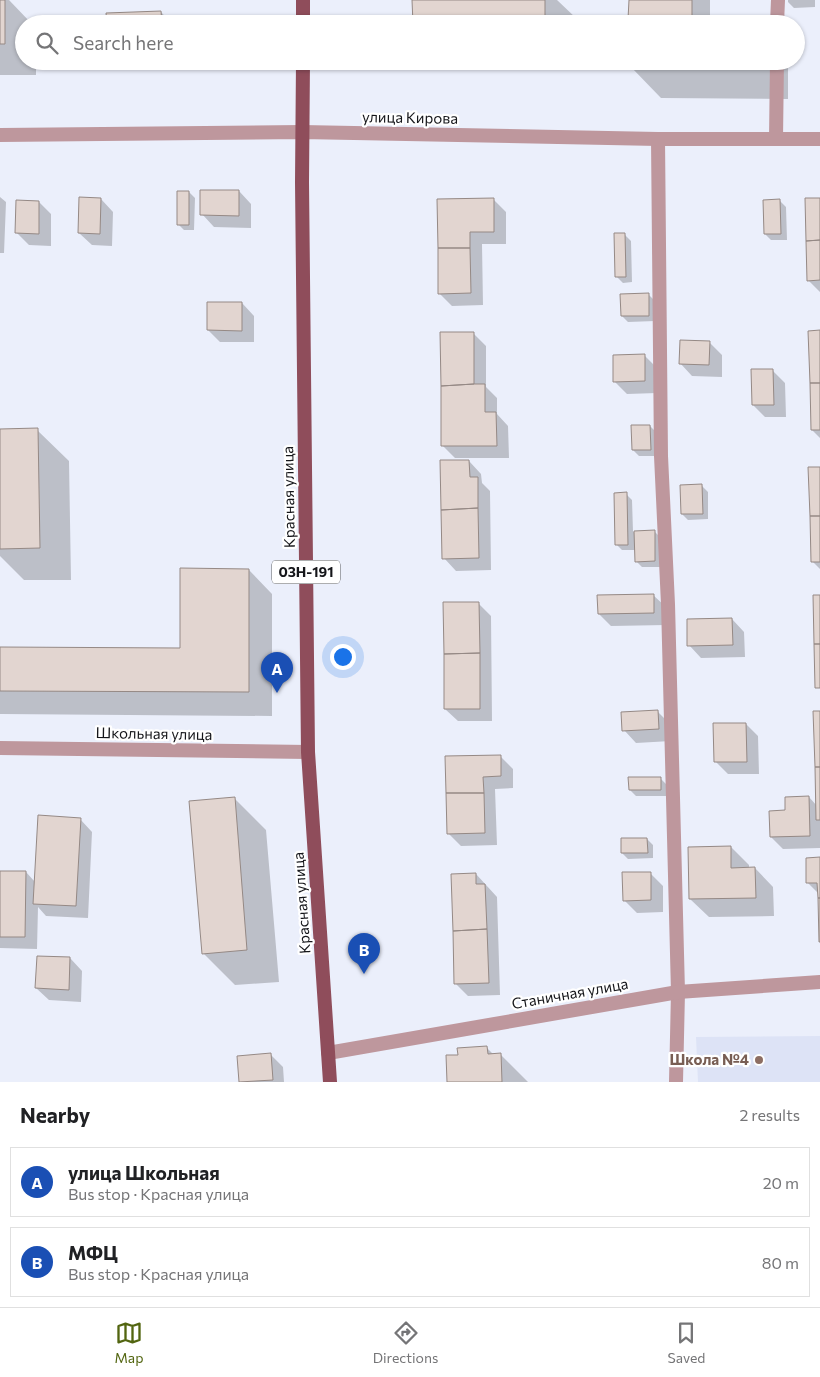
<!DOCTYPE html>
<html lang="en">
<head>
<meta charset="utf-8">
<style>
	:root { --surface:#fff; --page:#f2f2f2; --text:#202124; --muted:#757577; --line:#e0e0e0; --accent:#526510 }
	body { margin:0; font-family:Commissioner,sans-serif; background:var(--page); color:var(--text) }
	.you { position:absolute; left:342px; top:656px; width:18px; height:18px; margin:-12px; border:4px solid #fff; border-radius:50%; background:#1a73e8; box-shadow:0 0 0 8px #1a73e833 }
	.badge { display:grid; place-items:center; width:32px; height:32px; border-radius:50%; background:var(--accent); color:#fff; font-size:16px; font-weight:700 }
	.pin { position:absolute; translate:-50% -41px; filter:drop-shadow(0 1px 2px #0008) }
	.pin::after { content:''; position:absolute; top:26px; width:18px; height:15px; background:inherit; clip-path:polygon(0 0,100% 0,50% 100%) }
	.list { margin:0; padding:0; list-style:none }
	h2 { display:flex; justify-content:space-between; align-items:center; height:65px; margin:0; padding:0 20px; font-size:21px }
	h2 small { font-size:16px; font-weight:400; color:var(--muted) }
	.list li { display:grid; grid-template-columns:32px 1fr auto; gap:15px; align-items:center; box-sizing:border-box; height:70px; margin:0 10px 10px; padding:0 10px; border:1px solid var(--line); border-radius:0px }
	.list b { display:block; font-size:19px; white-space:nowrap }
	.list p { margin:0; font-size:16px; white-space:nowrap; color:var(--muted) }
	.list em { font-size:16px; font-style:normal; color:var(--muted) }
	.icon { flex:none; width:28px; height:28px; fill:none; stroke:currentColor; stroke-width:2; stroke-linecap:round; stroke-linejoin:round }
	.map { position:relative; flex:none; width:820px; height:1082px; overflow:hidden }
	.search { position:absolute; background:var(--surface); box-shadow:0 1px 4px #0004; left:15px; right:15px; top:15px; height:55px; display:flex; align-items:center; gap:12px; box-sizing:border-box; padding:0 18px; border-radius:28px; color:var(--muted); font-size:19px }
	.sheet { height:225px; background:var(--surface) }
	nav { display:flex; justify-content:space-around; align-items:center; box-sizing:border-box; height:70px; border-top:1px solid var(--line); background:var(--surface); font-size:14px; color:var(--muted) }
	nav a { display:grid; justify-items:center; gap:2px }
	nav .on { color:var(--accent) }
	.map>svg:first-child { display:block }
</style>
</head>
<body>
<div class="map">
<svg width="820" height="1082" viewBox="0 0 820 1082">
	<rect width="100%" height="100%" fill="#ebeffb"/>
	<path fill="#dde3f6" d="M 820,1036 L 820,1082 L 698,1082 L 696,1037 Z"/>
	<path fill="#0003" d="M 0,0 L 9,0 L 32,24 L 24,24 L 24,61 L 36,61 L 36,75 L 0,75 Z
		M 414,0 L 557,0 L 576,18 L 576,24 L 414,24 Z
		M 630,0 L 777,0 L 710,0 L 710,21 L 756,22 L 759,24 L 630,24 Z
		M 788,0 L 815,0 L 815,7 L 794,8 L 788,2 Z
		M 161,12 L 172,24 L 108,24 Z
		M 118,61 L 175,61 L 175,63 L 122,65 Z
		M 440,61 L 577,61 L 577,65 L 446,68 Z
		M 630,61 L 788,61 L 788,99 L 661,98 L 630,66 Z
		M 239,191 L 251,204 L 251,228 L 214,227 L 202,214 Z
		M 189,192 L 195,198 L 194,230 L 184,230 L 178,224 Z
		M 0,197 L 6,202 L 4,253 L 0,253 Z
		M 101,199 L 113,212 L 112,246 L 92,245 L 79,233 Z
		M 820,199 L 820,292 L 808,280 Z
		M 438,200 L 494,200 L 506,212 L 506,244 L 482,244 L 483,305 L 452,306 L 439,293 Z
		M 780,201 L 786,207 L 787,240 L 771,240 L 765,234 Z
		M 39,202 L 51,214 L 51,246 L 29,245 L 16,232 Z
		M 625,235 L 631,241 L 632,282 L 623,283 L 617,277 Z
		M 648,294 L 654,300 L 655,321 L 628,322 L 622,316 Z
		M 242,303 L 254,316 L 254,342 L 220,342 L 208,330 Z
		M 820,332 L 820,438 L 812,430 Z
		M 473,333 L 486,346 L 486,387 L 497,398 L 497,414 L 508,426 L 509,458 L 455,458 L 442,445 Z
		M 710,343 L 722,355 L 722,377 L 692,376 L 680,363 Z
		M 644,355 L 657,368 L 657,393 L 627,394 L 614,381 Z
		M 772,370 L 785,383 L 786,417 L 765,417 L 753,405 Z
		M 650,426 L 656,432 L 656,456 L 639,456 L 633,450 Z
		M 0,430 L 37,430 L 69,461 L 71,580 L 24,580 L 0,556 Z
		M 469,461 L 481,474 L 482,483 L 490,491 L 491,570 L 456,571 L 444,558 Z
		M 820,468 L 820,569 L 812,561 Z
		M 702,486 L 708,492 L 708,519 L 688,520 L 682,514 Z
		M 626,494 L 632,500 L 633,532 L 654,531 L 660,537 L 661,567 L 642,567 L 636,561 L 636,550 L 622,550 L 616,544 Z
		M 249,570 L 272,594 L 272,716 L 0,714 L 0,649 L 181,649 Z
		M 653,595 L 666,607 L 666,625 L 611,626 L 599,614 Z
		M 479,604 L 491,616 L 492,721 L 458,721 L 445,709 Z
		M 732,619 L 744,632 L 745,657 L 701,658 L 689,645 Z
		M 658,712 L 670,724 L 671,741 L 636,743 L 624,730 Z
		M 820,712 L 820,848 L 783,849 L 771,837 L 787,812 L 809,797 L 817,806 Z
		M 746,724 L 758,736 L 759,774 L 728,774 L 716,762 Z
		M 500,756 L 513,769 L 513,788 L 495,789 L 497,845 L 461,846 L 448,833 L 447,758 Z
		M 660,778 L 666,784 L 666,796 L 636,796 L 630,790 Z
		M 234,798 L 266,830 L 279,982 L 235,985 L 203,953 Z
		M 80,819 L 92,832 L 88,918 L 46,916 L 38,907 L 37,949 L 0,948 L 0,872 L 26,872 L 35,882 Z
		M 647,839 L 653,845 L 653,858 L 628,859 L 622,853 Z
		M 731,847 L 749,865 L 749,868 L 755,868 L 773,887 L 774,916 L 709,917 L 690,899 Z
		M 820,858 L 820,941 L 819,894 L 808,883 Z
		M 650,873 L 663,886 L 663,912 L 637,913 L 624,900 Z
		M 476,874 L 497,897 L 500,995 L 468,996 L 455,983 Z
		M 70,958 L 82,971 L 81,1002 L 49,1000 L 36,988 Z
		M 487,1048 L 494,1055 L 500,1054 L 528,1082 L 449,1082 L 459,1056 Z
		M 270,1054 L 283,1067 L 284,1082 L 241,1082 L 238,1057 Z"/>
	<path fill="#e2d5d0" stroke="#958985" d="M 0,0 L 5,0 L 5,44 L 0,44 Z
		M 412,0 L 545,0 L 545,24 L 413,24 Z
		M 629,0 L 692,0 L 692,20 L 628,19 Z
		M 161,11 L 162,24 L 107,24 L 106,13 Z
		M 628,19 L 757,20 L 757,24 L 628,24 Z
		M 628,61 L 757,61 L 757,67 L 628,66 Z
		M 200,190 L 239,190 L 239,216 L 200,215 Z
		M 177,191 L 189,191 L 189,225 L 177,225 Z
		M 79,197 L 101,198 L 100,234 L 78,233 Z
		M 494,198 L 494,232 L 470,232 L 470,248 L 438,248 L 437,199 Z
		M 805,198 L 820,198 L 820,240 L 806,241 Z
		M 780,199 L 781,234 L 764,234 L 763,200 Z
		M 16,200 L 39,201 L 39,234 L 15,233 Z
		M 614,233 L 625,233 L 626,277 L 615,277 Z
		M 820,240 L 820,280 L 807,281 L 806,241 Z
		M 438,248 L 470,248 L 471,293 L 438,294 Z
		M 649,293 L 649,316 L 621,316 L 620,294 Z
		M 207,302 L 242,302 L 242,331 L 207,330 Z
		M 820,330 L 820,383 L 810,383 L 808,331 Z
		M 440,332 L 474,332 L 474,384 L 441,386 Z
		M 680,340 L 710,341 L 709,365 L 679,364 Z
		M 645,354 L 645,381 L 613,382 L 613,355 Z
		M 751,369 L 773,369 L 774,405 L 752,405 Z
		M 810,383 L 820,383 L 820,430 L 811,430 Z
		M 474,384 L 485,384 L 485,412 L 496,412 L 497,446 L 441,446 L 441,386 Z
		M 631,425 L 650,425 L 651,450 L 632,450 Z
		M 38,428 L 40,548 L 0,549 L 0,429 Z
		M 440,460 L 469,460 L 470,477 L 478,477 L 478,508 L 441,510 Z
		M 808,467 L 820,467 L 820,516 L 810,516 Z
		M 702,484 L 703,514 L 681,514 L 680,485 Z
		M 627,492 L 628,545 L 615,545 L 614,493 Z
		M 478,508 L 479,558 L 442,559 L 441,510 Z
		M 810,516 L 820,516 L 820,562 L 811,562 Z
		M 655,530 L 655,561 L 635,562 L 634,531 Z
		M 180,568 L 249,569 L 249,692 L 0,691 L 0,647 L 180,648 Z
		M 654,594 L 654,613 L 598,614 L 597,595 Z
		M 813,595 L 820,595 L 820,644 L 814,644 Z
		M 443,602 L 479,602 L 480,653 L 444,654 Z
		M 732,618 L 733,645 L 687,646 L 687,619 Z
		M 814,644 L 820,644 L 820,688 L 815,688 Z
		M 480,653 L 480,709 L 444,709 L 444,654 Z
		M 658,710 L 659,729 L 622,731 L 621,712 Z
		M 813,711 L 820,711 L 820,767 L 815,767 Z
		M 713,723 L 746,723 L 747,762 L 714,762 Z
		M 501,755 L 501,776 L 483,777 L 484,793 L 446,793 L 445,756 Z
		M 815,767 L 820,767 L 820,820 L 816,820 Z
		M 628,777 L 661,777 L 661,790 L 629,790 Z
		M 446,793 L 484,793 L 485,833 L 447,834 Z
		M 809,796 L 810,836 L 770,837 L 769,811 L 785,810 L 785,797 Z
		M 235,797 L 247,950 L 202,954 L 189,801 Z
		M 38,815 L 81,818 L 76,906 L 33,904 Z
		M 621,838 L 647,838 L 648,853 L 621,853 Z
		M 731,846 L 731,868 L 755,867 L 756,898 L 689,899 L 688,847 Z
		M 820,857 L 820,898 L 818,898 L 817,883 L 806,883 L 806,858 Z
		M 0,871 L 26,871 L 25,937 L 0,937 Z
		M 622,872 L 651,872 L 651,900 L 623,901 Z
		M 476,873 L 476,884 L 485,884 L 487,929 L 453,931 L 451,874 Z
		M 818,898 L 820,898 L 820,942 L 819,942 Z
		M 487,929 L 489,983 L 454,984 L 453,931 Z
		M 37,956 L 70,957 L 69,990 L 35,988 Z
		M 487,1046 L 488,1054 L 501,1053 L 502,1082 L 447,1082 L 446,1055 L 458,1055 L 457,1048 Z
		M 271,1053 L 273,1080 L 239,1082 L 237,1056 Z"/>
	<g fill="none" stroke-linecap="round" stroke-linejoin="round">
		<path stroke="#be979d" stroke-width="14" d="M 777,24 L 778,0
			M 658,139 L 661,456 L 668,604 L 678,992 L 676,1082
			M 776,139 L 777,61"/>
		<path stroke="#be979d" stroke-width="14" d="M 0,135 L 302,132 L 658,139 L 820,139
			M 0,748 L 308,752
			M 328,1053 L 678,992 L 820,982"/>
		<path stroke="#8f4d5b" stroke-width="14" d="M 303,24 L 303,0
			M 303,61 L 302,182 L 308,752 L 330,1082"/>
	</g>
	<circle fill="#8d6e63" stroke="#fff" stroke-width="2" cx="759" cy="1060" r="5"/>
	<g text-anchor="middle" stroke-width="4.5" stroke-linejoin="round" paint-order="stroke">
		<rect fill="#fff" stroke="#5b5c5f" stroke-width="1" x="272" y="560.5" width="68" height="23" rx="4"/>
		<g font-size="14" font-weight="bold" fill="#15161a">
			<text x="306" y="577">03Н-191</text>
		</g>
		<g font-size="15" fill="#15161a" stroke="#fff">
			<text transform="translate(410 118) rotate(1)" y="5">улица Кирова</text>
			<text transform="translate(289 497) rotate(-91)" y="5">Красная улица</text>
			<text transform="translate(154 734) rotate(1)" y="5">Школьная улица</text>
			<text transform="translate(302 903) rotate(-94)" y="5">Красная улица</text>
			<text transform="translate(570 994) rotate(-10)" y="5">Станичная улица</text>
		</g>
		<g font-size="15" font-weight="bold" fill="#785e54" stroke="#fff" text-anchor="end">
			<text x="749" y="1065">Школа №4</text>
		</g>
	</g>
</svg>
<div class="you"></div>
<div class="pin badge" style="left:277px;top:693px;background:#1a4fb4">A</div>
<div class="pin badge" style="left:364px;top:974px;background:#1a4fb4">B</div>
<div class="search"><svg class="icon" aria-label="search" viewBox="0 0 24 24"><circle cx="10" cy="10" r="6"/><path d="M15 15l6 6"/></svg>Search here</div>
</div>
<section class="sheet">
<h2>Nearby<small>2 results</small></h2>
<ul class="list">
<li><span class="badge" style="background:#1a4fb4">A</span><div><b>улица Школьная</b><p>Bus stop · Красная улица</p></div><em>20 m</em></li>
<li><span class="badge" style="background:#1a4fb4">B</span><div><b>МФЦ</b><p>Bus stop · Красная улица</p></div><em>80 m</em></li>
</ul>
</section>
<nav>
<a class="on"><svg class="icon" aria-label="map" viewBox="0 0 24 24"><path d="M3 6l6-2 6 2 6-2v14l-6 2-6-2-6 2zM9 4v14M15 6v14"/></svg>Map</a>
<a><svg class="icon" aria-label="directions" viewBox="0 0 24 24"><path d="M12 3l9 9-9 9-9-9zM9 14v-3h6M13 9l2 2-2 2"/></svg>Directions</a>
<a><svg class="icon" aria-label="saved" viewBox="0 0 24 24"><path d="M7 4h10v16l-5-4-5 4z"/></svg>Saved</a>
</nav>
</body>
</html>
